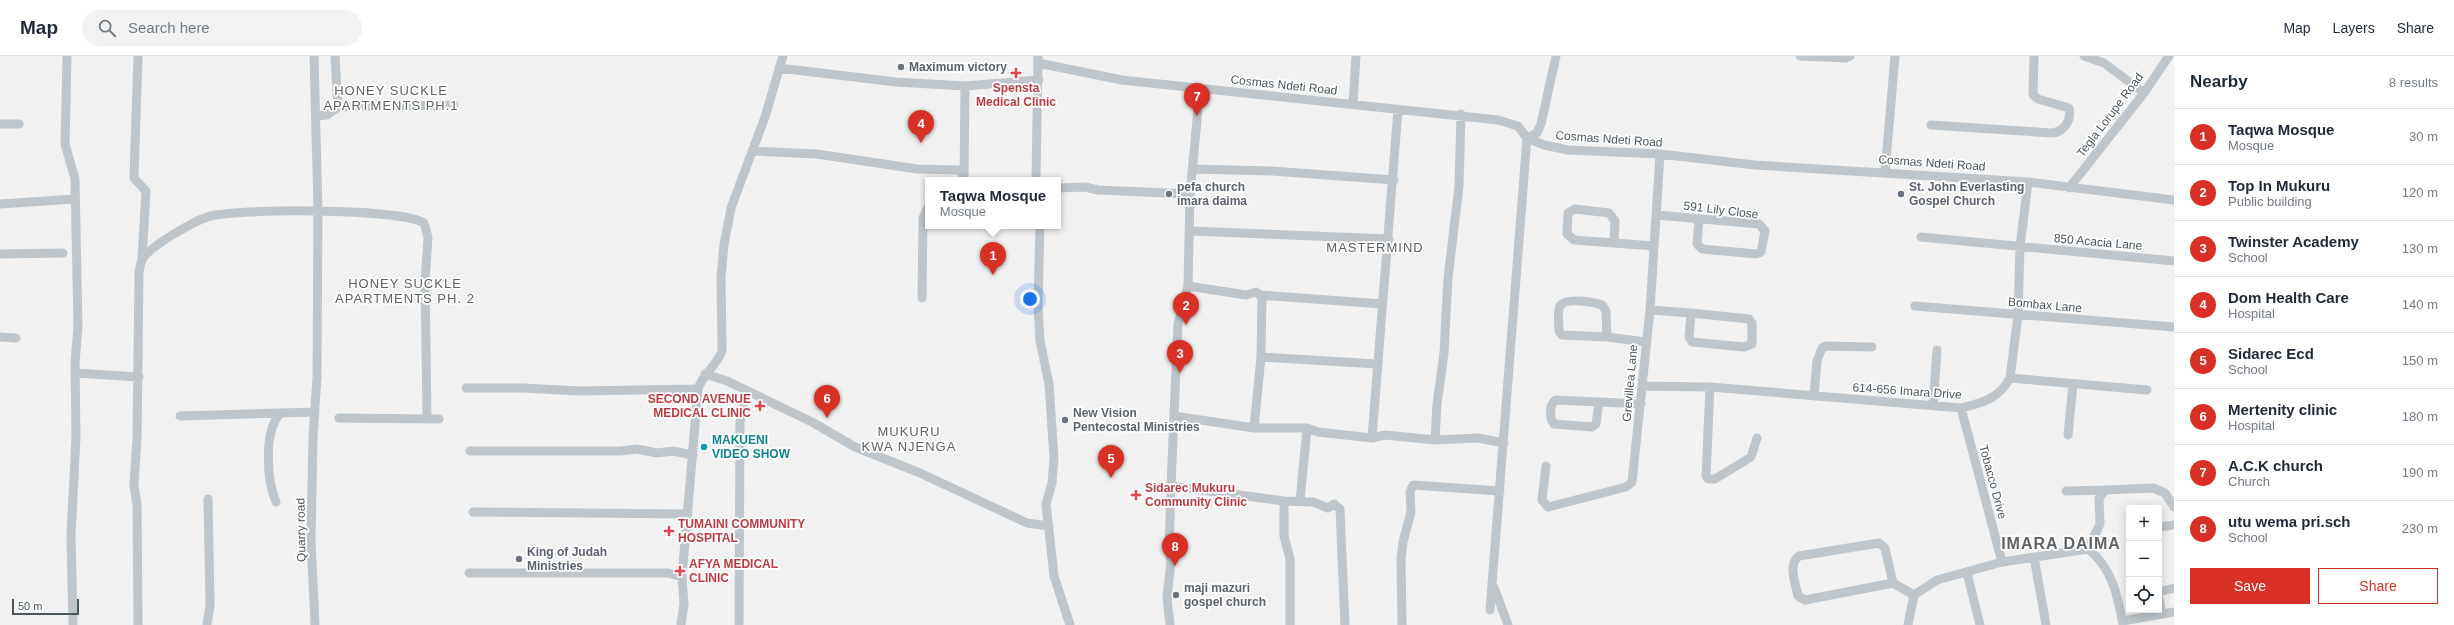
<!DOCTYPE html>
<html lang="en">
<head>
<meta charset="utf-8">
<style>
	:root { --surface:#fff; --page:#f2f2f3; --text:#1f2937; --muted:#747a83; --line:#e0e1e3; --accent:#d93025 }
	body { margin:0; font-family:Helvetica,sans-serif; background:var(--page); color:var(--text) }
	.controls { position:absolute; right:12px; bottom:12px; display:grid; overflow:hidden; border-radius:0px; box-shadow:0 2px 10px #0003 }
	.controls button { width:36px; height:36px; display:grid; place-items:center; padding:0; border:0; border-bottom:1px solid var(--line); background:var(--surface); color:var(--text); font:20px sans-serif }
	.scale { position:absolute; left:12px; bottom:10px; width:67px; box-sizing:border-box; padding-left:4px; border:2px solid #4a565c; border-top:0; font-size:11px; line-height:14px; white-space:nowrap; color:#4a565c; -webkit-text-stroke:3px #fff; paint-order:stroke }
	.you { position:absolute; left:1030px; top:243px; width:14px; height:14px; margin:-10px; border:3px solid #fff; border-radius:50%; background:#1a73e8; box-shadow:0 0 0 6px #1a73e833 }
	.badge { display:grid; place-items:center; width:26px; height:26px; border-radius:50%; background:var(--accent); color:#fff; font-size:13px; font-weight:700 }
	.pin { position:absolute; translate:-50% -33px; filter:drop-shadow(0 1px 2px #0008) }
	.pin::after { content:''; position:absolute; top:21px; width:14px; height:12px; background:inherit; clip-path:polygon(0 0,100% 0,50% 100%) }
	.popup { position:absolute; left:925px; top:121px; width:136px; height:52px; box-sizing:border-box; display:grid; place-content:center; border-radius:0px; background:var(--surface); filter:drop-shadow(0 1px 3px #0005); font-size:13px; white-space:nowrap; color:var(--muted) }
	.popup b { font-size:15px; color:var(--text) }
	.popup::after { content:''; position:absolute; left:50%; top:100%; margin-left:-8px; border:8px solid transparent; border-top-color:var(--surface) }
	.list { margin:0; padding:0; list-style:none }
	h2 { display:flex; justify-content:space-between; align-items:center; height:52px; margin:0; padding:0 16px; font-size:17px }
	h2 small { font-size:13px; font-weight:400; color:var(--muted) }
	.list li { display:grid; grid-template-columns:26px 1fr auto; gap:12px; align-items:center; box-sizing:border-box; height:56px; padding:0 16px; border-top:1px solid var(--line) }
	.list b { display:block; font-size:15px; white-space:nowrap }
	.list p { margin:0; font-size:13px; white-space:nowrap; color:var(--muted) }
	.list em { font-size:13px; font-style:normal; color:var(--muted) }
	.actions { display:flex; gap:8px; padding:12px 16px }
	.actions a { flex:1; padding:9px 0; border:1px solid var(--accent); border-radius:0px; text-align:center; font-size:14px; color:var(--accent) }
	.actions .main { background:var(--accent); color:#fff }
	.icon { flex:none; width:22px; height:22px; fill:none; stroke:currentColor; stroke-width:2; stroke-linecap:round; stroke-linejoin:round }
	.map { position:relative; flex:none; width:2174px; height:569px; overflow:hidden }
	header { display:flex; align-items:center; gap:24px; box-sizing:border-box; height:56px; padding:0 20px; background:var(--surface); border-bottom:1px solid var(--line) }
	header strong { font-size:19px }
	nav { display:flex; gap:22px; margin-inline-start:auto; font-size:14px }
	.search { width:280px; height:36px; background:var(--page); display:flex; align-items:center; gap:10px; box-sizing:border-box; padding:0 14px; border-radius:22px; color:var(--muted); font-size:15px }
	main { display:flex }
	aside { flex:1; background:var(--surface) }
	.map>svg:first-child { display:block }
</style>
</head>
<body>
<header>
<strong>Map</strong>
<div class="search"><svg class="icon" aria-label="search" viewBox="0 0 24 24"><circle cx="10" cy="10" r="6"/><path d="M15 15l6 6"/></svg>Search here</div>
<nav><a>Map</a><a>Layers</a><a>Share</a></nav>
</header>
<main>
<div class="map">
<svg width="2174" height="569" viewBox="0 0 2174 569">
	<rect width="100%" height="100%" fill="#f2f1f1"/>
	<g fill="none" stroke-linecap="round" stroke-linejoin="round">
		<path stroke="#bec6cb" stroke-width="9" d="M 67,0 L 65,88 L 75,123 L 78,271 L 75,306 L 76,381 L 71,479 L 73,569
			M 138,0 L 134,122 L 146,135 L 142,203
			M 314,0 L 318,154 L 317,321 L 313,380 L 311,484 L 315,569
			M 335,0 L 338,51
			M 1800,0 L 1846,2 L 1850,0
			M 2084,0 L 2104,7 L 2144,37
			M 1038,7 L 1122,24 L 1498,64 L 1518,70 L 1527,82 L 1544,89 L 1568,94 L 1660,98 L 1755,109 L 2028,126 L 2174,144
			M 779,12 L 896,26 L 965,30 L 1039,24
			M 1200,32 L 1190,138 L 1188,230 L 1178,268 L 1174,360 L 1254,372 L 1307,372 L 1318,376 L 1372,382 L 1385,379 L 1435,384 L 1478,382 L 1504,387
			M 1353,48 L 1356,0
			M 317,60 L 327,59 L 338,51 L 454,49
			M 0,68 L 19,68
			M 1931,69 L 2052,77 C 2064,76 2072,64 2069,52 L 2038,43 L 2033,39 L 2034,0
			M 753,95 L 817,98 L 917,113 L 958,114 L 962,117 L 964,124
			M 1193,113 L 1272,115 L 1394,124
			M 1885,116 L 1895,0
			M 964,122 L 965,30
			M 1036,124 L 1038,0
			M 1058,132 L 1085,131 L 1098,134 L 1190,138
			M 2069,132 L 2144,37 L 2169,0
			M 0,148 L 74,143
			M 1657,159 L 1759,168 L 1765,175 L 1761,196 L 1756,198 L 1702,193 L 1697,188 L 1699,163
			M 1040,170 L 1038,250 L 1040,285 L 1049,328 L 1054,402 L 1052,427 L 1046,448 L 1054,520 L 1070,569
			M 1191,175 L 1389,183
			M 1921,181 L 2174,205
			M 1614,187 L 1615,165 L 1609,157 L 1575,153 L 1568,157 L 1567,178 L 1574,184 L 1654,190
			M 0,198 L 63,197
			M 1188,230 L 1246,239 L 1256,236 L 1262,241 L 1261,301 L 1377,308
			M 1260,239 L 1382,248
			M 922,242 L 923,162 L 928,151
			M 1915,250 L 2174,271
			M 1650,254 L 1691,257
			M 1691,257 L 1749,263 L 1752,267 L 1752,288 L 1744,291 L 1692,286 L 1689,281 Z
			M 0,281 L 16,282
			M 1607,281 L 1606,255 L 1602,249 C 1593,246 1566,241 1560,250 C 1557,256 1559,268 1559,275 L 1562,279 L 1607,281 L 1646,286
			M 75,317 L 139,321
			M 705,318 L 727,325 L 812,366 L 855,391 L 920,417 L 1027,467 L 1049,470
			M 2010,322 L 2147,334
			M 1642,330 L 1710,331 L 1961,352 C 1981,347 1999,343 2010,322 L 2018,259 L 2020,191 L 2028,126
			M 1710,331 L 1706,420 L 1708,423 L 1715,423 L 1751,401 L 1757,382
			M 466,332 L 523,332 L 579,335 L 698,333
			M 1814,340 L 1817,305 L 1822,292 L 1826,290 L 1872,291
			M 1556,344 L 1599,346 L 1596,368 L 1592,371 L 1554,368 C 1549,362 1549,348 1556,344 Z
			M 1599,346 L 1641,348
			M 1933,350 L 1937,294
			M 1961,352 L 2002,506
			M 180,360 L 315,356
			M 1174,360 L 1171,430 L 1284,445 L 1313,446 L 1328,452 L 1334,448 L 1340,453 L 1345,569
			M 339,362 L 439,363
			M 1254,372 L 1261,301
			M 2068,379 L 2073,328
			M 1372,382 L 1398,53
			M 1435,384 L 1437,348 L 1444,297 L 1448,222 L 1459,130 L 1461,58
			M 470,395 L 620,395 L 637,393 L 657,397 L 673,395 L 693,399
			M 1546,410 L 1542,444 L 1548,451 L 1626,431 L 1632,426 L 1650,254 L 1660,98
			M 2066,435 L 2105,434
			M 1284,445 L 1284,480 L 1290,503 L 1290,569
			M 1300,445 L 1307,372
			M 276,446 C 267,425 263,374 281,357
			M 473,456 L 688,458
			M 2159,471 L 2174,469
			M 2088,493 L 2100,468 L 2099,442 L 2105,434 L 2153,432 L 2165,437 L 2174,451
			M 2088,493 C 2112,511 2118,541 2123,569
			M 2034,501 L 2046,569
			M 469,517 L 668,517 L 682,521
			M 1967,517 L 1980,569
			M 1893,527 L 1885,492 L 1879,487 L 1799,500 C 1787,509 1796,528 1798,540 L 1805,544 L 1893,527 L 1914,539
			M 1494,531 L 1508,569
			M 2159,536 L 2174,532
			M 2159,542 L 2162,558
			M 1490,554 L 1527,82 L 1537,77 L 1541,68 L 1556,0
			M 2123,565 L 2174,556
			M 138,569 L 137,449 L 134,429 L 137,382 L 139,216 C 140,212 140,208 142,204 C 148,191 193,166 207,161 C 236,152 400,152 424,167 L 428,181 L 425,226 L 427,363
			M 207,569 L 210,549 L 208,443
			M 681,569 L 684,548 L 682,521 L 698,333 C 703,317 716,311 722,295 L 721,221 L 724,189 L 731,152 L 765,61 L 783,0
			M 739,569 L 740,366 L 746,335
			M 1170,569 L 1167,541 L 1171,505 L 1169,493 L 1171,430
			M 1402,569 L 1401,503 L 1403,486 L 1411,456 L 1410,436 L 1413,429 L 1500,435
			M 1908,569 L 1914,539 L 1937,524 L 2002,506 L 2088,493"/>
	</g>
	<g fill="#6b7280" stroke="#fff" stroke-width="1.5">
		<circle cx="901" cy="11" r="4"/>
		<circle cx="1169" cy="138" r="4"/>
		<circle cx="1901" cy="138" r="4"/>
		<circle cx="1065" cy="364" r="4"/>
		<circle cx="519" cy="503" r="4"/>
		<circle cx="1176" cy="539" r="4"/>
	</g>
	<g fill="#e0444e" stroke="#fff" stroke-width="1.5">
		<path d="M1014 11h4v4h4v4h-4v4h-4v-4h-4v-4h4z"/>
		<path d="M758 344h4v4h4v4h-4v4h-4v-4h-4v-4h4z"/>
		<path d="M1134 433h4v4h4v4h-4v4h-4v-4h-4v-4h4z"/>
		<path d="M667 469h4v4h4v4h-4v4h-4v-4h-4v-4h4z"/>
		<path d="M678 509h4v4h4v4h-4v4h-4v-4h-4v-4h4z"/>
	</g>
	<circle fill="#0f9aa8" stroke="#fff" stroke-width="1.5" cx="704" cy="391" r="4"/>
	<g text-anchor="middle" stroke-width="3.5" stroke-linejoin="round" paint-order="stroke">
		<g font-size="12" font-weight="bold" fill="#5b616d" stroke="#fff" text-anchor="start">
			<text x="909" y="15">Maximum victory</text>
			<text x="1177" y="135">pefa church<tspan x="1177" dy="14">imara daima</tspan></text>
			<text x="1909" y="135">St. John Everlasting<tspan x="1909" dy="14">Gospel Church</tspan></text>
			<text x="1073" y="361">New Vision<tspan x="1073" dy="14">Pentecostal Ministries</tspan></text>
			<text x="527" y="500">King of Judah<tspan x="527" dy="14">Ministries</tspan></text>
			<text x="1184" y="536">maji mazuri<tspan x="1184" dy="14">gospel church</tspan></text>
		</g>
		<g font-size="12" fill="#4a565c" stroke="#fff">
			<text transform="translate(1284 29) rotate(6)" y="4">Cosmas Ndeti Road</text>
			<text transform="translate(2110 59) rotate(-53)" y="4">Tegla Lorupe Road</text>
			<text transform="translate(1609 83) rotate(4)" y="4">Cosmas Ndeti Road</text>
			<text transform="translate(1932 107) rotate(4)" y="4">Cosmas Ndeti Road</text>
			<text transform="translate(1721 154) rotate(7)" y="4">591 Lily Close</text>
			<text transform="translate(2098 186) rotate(5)" y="4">850 Acacia Lane</text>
			<text transform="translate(2045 249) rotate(5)" y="4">Bombax Lane</text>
			<text transform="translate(1630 327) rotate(-85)" y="4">Grevillea Lane</text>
			<text transform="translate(1907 335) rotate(4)" y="4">614-656 Imara Drive</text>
			<text transform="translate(1993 426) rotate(75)" y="4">Tobacco Drive</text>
			<text transform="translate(301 474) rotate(-91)" y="4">Quarry road</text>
		</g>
		<g font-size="12" font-weight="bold" fill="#be3a42" stroke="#fff" text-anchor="start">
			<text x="1016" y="36" text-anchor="middle">Spensta<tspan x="1016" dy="14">Medical Clinic</tspan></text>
			<text x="751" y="347" text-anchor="end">SECOND AVENUE<tspan x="751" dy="14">MEDICAL CLINIC</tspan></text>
			<text x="1145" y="436">Sidarec Mukuru<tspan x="1145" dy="14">Community Clinic</tspan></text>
			<text x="678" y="472">TUMAINI COMMUNITY<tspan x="678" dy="14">HOSPITAL</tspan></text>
			<text x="689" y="512">AFYA MEDICAL<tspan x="689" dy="14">CLINIC</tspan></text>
		</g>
		<g font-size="12" font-weight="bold" fill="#0d838f" stroke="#fff" text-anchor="start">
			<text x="712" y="388">MAKUENI<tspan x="712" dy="14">VIDEO SHOW</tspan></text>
		</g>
		<g font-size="13" letter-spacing="1" fill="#5e6264" stroke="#fff">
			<text x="391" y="39">HONEY SUCKLE<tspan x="391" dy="15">APARTMENTS PH.1</tspan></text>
			<text x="1375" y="196">MASTERMIND</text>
			<text x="405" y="232">HONEY SUCKLE<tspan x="405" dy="15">APARTMENTS PH. 2</tspan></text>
			<text x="909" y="380">MUKURU<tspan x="909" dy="15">KWA NJENGA</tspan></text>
		</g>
		<g font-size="16" font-weight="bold" letter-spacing="1" fill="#5e6264" stroke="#fff">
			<text x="2061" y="493">IMARA DAIMA</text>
		</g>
	</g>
</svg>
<div class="controls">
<button>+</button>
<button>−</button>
<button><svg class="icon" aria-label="locate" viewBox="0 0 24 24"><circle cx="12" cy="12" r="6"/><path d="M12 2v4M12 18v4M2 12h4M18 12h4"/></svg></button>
</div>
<div class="scale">50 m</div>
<div class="you"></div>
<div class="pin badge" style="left:993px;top:219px">1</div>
<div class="popup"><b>Taqwa Mosque</b>Mosque</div>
<div class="pin badge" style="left:1186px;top:269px">2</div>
<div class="pin badge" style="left:1180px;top:317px">3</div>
<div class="pin badge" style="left:921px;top:87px">4</div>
<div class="pin badge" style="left:1111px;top:422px">5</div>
<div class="pin badge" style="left:827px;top:362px">6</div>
<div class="pin badge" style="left:1197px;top:60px">7</div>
<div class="pin badge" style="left:1175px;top:510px">8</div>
</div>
<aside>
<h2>Nearby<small>8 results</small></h2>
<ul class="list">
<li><span class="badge">1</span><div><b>Taqwa Mosque</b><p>Mosque</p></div><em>30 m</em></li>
<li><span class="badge">2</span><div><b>Top In Mukuru</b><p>Public building</p></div><em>120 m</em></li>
<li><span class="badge">3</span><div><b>Twinster Academy</b><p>School</p></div><em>130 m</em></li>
<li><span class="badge">4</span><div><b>Dom Health Care</b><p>Hospital</p></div><em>140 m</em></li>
<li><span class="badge">5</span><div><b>Sidarec Ecd</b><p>School</p></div><em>150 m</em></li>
<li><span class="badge">6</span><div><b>Mertenity clinic</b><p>Hospital</p></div><em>180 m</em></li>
<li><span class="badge">7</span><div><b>A.C.K church</b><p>Church</p></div><em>190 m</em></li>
<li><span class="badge">8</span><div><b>utu wema pri.sch</b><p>School</p></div><em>230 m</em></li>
</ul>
<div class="actions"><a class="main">Save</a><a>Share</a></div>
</aside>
</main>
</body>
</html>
